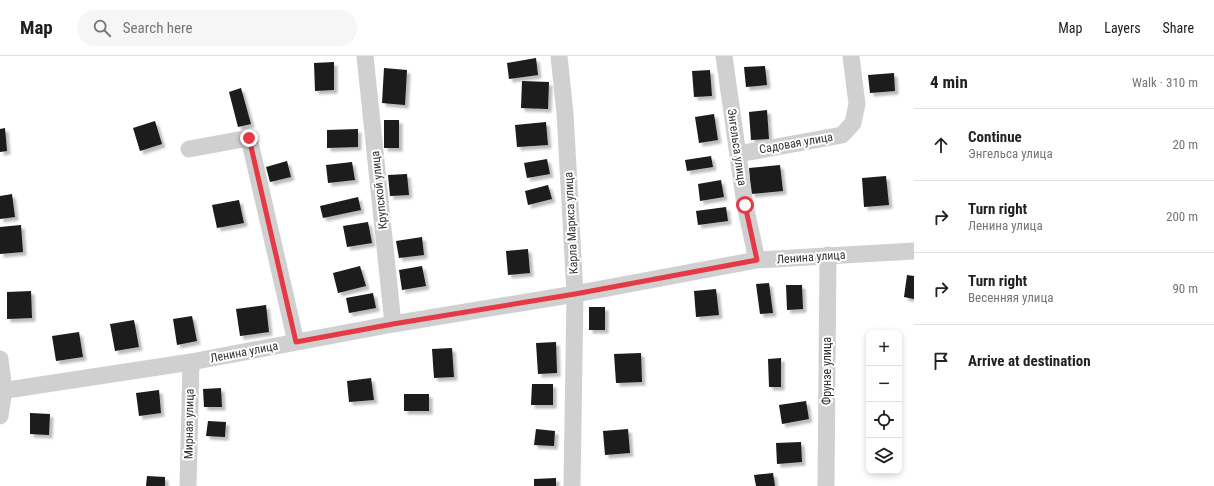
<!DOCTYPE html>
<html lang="en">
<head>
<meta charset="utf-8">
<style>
	:root { --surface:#fff; --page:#f6f6f6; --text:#202124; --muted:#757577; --line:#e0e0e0 }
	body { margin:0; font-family:"Roboto Condensed",sans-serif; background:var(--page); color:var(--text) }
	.controls { position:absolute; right:12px; bottom:12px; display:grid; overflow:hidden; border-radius:8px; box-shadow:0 2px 6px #0003 }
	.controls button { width:36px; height:36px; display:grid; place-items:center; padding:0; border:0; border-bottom:1px solid var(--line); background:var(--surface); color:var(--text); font:20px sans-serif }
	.stop { position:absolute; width:12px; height:12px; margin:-9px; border:3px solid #e63946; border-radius:50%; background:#fff }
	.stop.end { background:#e63946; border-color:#fff; box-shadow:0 1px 4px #0008 }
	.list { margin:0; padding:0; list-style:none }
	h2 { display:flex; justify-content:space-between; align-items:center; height:52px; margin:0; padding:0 16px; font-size:17px }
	h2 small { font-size:13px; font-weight:400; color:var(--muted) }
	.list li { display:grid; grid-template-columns:26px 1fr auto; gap:12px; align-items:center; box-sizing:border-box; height:72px; padding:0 16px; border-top:1px solid var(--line) }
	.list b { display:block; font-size:15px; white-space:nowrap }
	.list p { margin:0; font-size:13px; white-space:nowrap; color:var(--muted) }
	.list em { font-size:13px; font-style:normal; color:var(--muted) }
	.icon { flex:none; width:22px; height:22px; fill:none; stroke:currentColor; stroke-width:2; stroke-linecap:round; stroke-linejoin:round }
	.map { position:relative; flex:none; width:914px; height:430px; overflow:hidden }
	header { display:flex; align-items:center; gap:24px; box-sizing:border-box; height:56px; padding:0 20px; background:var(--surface); border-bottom:1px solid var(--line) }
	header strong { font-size:19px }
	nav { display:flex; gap:22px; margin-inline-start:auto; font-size:14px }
	.search { width:280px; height:36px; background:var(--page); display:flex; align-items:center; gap:10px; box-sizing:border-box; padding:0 14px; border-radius:22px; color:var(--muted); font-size:15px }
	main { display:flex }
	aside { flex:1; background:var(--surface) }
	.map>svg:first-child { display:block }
</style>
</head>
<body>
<header>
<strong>Map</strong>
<div class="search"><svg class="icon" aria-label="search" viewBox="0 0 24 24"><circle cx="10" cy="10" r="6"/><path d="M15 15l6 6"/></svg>Search here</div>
<nav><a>Map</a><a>Layers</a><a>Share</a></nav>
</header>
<main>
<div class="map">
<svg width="914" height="430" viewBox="0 0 914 430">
	<defs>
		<filter id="shadow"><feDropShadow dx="3.5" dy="3.5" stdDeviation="1" flood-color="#0004"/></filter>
	</defs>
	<rect width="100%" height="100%" fill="#fff"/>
	<path fill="#1a1a1a" filter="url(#shadow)" d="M 536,2 L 538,19 L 509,23 L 507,7 Z
		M 334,6 L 334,34 L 315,35 L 314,7 Z
		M 765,10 L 767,29 L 746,31 L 744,11 Z
		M 384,12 L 407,14 L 405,49 L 382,47 Z
		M 710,14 L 712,40 L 694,41 L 692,15 Z
		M 894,17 L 895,35 L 870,37 L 868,19 Z
		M 522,25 L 549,26 L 548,53 L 521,52 Z
		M 241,32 L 251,68 L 238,71 L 229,36 Z
		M 767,54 L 769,83 L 751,84 L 749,56 Z
		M 714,58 L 718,84 L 699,87 L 695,61 Z
		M 384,64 L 399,64 L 399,92 L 384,92 Z
		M 155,65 L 162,88 L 140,95 L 133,72 Z
		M 546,66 L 548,89 L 517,91 L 515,69 Z
		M 5,72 L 7,95 L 0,96 L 0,73 Z
		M 358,73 L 358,91 L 327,92 L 327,74 Z
		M 711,100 L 713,111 L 687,115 L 685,104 Z
		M 547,103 L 550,118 L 527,122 L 524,107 Z
		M 287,105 L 291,121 L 270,126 L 266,111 Z
		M 352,106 L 355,124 L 328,127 L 326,109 Z
		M 780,109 L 783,135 L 751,138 L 749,112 Z
		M 407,118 L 409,139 L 390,140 L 388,119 Z
		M 886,120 L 889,149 L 864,151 L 862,122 Z
		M 721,124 L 724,141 L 700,145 L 698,128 Z
		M 548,129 L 552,143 L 528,149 L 525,135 Z
		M 12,138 L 15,161 L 0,163 L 0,140 Z
		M 358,141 L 361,154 L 323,162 L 320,150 Z
		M 239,144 L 244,167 L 217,172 L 212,149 Z
		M 726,151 L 728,165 L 698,169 L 696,155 Z
		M 368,166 L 372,187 L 347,191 L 343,170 Z
		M 21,169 L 23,196 L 0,198 L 0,171 Z
		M 422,181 L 424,199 L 399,202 L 396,185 Z
		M 528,193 L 530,217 L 508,219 L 506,195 Z
		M 360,210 L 366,230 L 338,237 L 333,217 Z
		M 422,210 L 426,230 L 402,234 L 399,214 Z
		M 907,219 L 914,220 L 914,243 L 904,241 Z
		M 769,227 L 773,257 L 760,258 L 756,228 Z
		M 786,229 L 802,229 L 803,253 L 787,254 Z
		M 716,233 L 719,259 L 696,261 L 694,235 Z
		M 31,235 L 32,262 L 7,263 L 7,236 Z
		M 373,237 L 376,252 L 349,257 L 346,242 Z
		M 266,249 L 269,276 L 240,280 L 236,253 Z
		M 589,251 L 605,251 L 605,274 L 589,274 Z
		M 192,260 L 197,285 L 177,289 L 173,263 Z
		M 134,264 L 139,291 L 115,295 L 110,268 Z
		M 79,276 L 83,301 L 56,305 L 52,280 Z
		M 556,286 L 557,317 L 538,318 L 536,287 Z
		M 452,292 L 454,321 L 434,322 L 432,293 Z
		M 641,297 L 642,326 L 616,327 L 614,298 Z
		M 781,302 L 781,331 L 769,331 L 768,303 Z
		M 371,322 L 374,344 L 349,346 L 347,325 Z
		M 532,328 L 553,328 L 553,349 L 531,349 Z
		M 221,332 L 222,351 L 204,351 L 203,333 Z
		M 159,334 L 161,357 L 139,360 L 136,337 Z
		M 404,338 L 429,338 L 429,355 L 404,355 Z
		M 806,345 L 809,363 L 782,368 L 779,349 Z
		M 30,357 L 50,358 L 49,379 L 30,378 Z
		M 208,365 L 226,366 L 225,381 L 206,380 Z
		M 536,373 L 555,375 L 554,390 L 534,389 Z
		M 628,373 L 630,397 L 605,399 L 603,375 Z
		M 801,386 L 802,406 L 777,408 L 776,387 Z
		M 773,417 L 775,430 L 756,430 L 754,419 Z
		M 147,420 L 165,421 L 165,430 L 146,430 Z
		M 556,422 L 556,430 L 534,430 L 534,423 Z"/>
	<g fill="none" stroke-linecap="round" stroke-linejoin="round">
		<path stroke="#d0d0d0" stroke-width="17" d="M 365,0 L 393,268
			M 559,0 L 565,57 L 575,238 L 572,430
			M 724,0 L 745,149 L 757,204
			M 189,93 L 249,82 L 296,286
			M 738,98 L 842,79 L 853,67 L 857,48 L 851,0
			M 0,303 L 4,334 L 0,360
			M 0,335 L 191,306 L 393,268 L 575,238 L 757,204 L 914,195
			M 188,430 L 191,306
			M 826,430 L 828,199"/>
	</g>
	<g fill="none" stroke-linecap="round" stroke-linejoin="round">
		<path stroke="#e63946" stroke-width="5" d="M 249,82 L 296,286 L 393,268 L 575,238 L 757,204 L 745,149"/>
	</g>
	<g text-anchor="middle" stroke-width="4" stroke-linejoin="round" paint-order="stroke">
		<g font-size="12" fill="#333" stroke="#fff">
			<text transform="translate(796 87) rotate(-10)" y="4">Садовая улица</text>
			<text transform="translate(737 91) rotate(82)" y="4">Энгельса улица</text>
			<text transform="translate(379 134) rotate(-96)" y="4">Крупской улица</text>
			<text transform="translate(571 167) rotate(-93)" y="4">Карла Маркса улица</text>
			<text transform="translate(811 201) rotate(-4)" y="4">Ленина улица</text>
			<text transform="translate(244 296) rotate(-11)" y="4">Ленина улица</text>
			<text transform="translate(827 315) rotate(-90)" y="4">Фрунзе улица</text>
			<text transform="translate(189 368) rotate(-89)" y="4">Мирная улица</text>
		</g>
	</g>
</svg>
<div class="controls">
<button>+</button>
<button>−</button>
<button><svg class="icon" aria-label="locate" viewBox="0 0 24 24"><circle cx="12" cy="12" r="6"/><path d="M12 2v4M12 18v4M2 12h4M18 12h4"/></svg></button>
<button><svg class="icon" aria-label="layers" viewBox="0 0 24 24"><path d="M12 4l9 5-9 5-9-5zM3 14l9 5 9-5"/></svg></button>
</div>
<div class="stop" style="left:745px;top:149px"></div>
<div class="stop end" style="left:249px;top:82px"></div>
</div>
<aside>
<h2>4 min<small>Walk · 310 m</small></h2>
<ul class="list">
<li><svg class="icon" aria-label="ahead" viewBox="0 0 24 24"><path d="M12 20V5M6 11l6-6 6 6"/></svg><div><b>Continue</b><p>Энгельса улица</p></div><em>20 m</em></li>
<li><svg class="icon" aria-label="right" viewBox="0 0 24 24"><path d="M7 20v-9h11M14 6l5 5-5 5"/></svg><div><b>Turn right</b><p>Ленина улица</p></div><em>200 m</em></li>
<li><svg class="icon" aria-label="right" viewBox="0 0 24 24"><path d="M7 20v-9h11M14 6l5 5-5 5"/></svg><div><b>Turn right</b><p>Весенняя улица</p></div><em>90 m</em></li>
<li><svg class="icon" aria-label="arrive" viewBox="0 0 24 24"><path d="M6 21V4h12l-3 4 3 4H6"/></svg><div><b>Arrive at destination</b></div></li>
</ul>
</aside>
</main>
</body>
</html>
